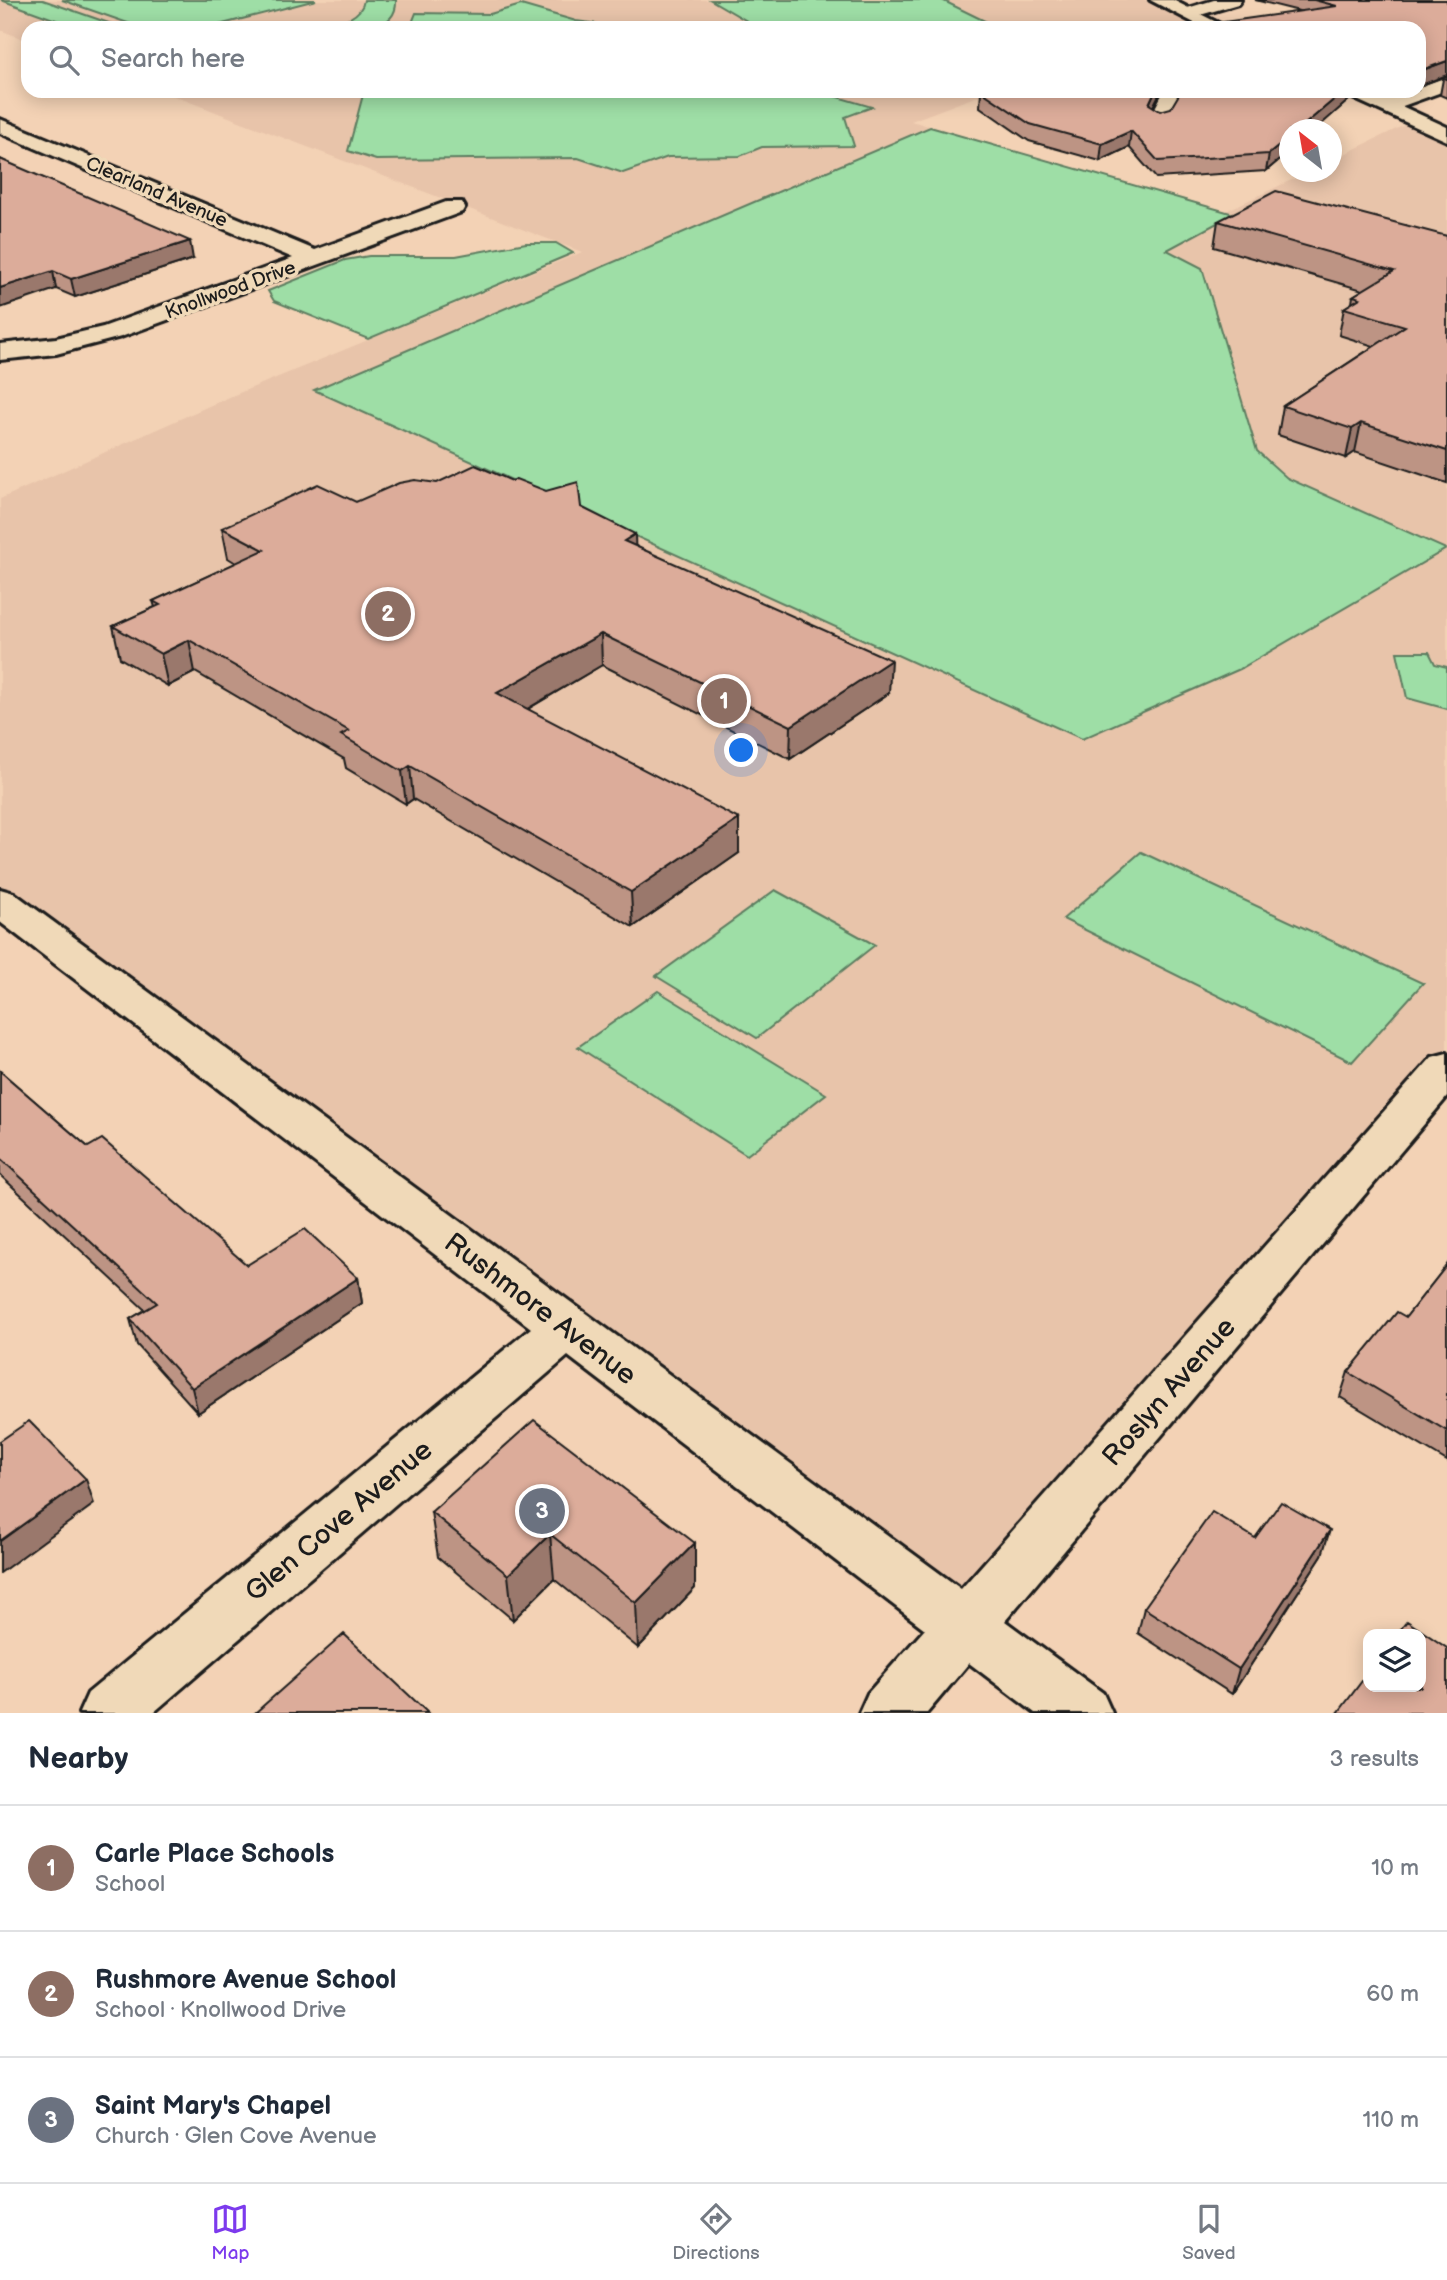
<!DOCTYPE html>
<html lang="en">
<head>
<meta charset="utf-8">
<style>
	:root { --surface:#fff; --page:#f6f6f7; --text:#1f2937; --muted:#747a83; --line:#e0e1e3; --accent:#7c3aed }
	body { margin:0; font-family:"Balsamiq Sans",sans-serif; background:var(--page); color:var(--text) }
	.controls { position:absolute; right:21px; bottom:21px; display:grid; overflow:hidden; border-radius:14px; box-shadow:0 4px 18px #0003 }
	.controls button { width:63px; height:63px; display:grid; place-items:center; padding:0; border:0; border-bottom:2px solid var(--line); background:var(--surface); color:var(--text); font:35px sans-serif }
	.compass { position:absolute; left:1279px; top:119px; width:63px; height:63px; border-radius:50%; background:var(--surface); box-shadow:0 4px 18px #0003; rotate:329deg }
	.you { position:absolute; left:742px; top:751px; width:24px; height:24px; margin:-18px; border:5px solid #fff; border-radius:50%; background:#1a73e8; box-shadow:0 0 0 10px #1a73e833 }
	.badge { display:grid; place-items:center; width:46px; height:46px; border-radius:50%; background:var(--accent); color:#fff; font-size:23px; font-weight:700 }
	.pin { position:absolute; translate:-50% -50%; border:4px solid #fff; box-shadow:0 2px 7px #0006 }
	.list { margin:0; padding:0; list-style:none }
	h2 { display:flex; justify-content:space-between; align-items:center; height:91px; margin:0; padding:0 28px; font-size:30px }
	h2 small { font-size:23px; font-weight:400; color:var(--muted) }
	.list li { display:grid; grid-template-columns:46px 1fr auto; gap:21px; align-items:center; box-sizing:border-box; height:126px; padding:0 28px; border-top:2px solid var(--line) }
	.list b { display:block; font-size:26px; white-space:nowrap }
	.list p { margin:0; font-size:23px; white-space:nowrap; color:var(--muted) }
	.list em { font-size:23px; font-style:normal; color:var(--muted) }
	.icon { flex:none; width:38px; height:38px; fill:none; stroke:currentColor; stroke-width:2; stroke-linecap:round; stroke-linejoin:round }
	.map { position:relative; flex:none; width:1447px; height:1713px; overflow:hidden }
	.search { position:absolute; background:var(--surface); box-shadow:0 4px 18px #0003; left:21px; right:21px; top:21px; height:77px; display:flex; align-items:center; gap:18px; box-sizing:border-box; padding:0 24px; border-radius:21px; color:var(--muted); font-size:26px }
	.sheet { height:469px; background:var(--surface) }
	nav { display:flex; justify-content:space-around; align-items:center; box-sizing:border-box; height:98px; border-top:2px solid var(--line); background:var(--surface); font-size:19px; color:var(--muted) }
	nav a { display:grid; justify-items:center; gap:4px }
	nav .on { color:var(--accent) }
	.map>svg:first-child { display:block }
</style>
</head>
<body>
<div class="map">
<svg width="1447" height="1713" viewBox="0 0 1447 1713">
	<rect width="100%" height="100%" fill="#f3d2b5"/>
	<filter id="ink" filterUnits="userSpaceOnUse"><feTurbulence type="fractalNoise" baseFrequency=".0143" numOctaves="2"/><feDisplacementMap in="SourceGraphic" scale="14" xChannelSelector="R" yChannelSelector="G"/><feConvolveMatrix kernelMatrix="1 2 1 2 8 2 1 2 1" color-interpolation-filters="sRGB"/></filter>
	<g filter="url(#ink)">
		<path fill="#e8c4aa" d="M 0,0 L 1159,0 L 1213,28 L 28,28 L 28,41 L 0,30 Z
			M 161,91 L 991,91 L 911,121 L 1226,211 L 1308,172 L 1332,172 L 1332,160 L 1415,120 L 1447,135 L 1447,1068 L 965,1625 L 0,902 L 0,499 L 227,398 L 582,252 Z"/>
		<path fill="#9edea6" stroke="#5d7d61" stroke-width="2" d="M 1,0 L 43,0 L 123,28 L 78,28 Z
			M 62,0 L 316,0 L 207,28 L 142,28 Z
			M 364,0 L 396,0 C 398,36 345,28 322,28 C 337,24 362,18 364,0 Z
			M 711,0 L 942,0 L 999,28 L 759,28 Z
			M 521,5 L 576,21 L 628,28 L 410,28 L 416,13 L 490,14 Z
			M 364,91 L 817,91 L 872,107 L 845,117 L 854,146 L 762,147 L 740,156 L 668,157 L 623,173 L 578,158 L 376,160 L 348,151 Z
			M 930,127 L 1234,214 L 1167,250 L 1202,268 L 1257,451 L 1287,478 L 1446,549 L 1240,669 L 1082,739 L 314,390 Z
			M 526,243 L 556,243 L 573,253 L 368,339 L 274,301 L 268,291 L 345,260 L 369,256 L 456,256 Z
			M 1429,652 L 1435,664 L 1447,667 L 1447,709 L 1407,698 L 1397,652 Z
			M 1141,852 L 1422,983 L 1423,983 L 1352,1062 L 1063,919 Z
			M 775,890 L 875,945 L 757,1038 L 656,976 Z
			M 658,991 L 826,1094 L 747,1155 L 578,1047 Z"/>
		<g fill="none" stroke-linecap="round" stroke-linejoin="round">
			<g stroke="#1c1c1c" stroke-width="6">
				<path id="minor" d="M 1214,0 L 1241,0 L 1238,4 L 1190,18 L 1181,13 L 1184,9 Z
					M 1447,77 L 1447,90 L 1386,112 L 1376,106 C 1384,95 1406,91 1419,91 L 1419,87 Z
					M 1164,91 L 1187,91 L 1177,100 L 1166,123 L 1159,125 L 1149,119 Z
					M 0,119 L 315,250 L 446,202 L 462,202 L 465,207 L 462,212 L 121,337 L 56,354 L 0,360 L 0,344 L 56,338 L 103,327 L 293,258 L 0,133 Z
					M 0,889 L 14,893 L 961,1589 L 1432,1057 L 1447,1053 L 1447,1097 L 1005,1621 L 1103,1693 L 1112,1713 L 1035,1713 L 969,1663 L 927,1713 L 859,1713 L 868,1693 L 925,1629 L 568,1356 L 153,1713 L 79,1713 L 88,1693 L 531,1328 L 0,922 Z"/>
			</g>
			<g stroke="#1c1c1c" stroke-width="6">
				<path id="tertiary" d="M 1150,0 L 1173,0 L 1228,28 L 1204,28 Z
					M 1343,91 L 1369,91 L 1447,127 L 1447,141 L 1346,95 Z"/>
			</g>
			<use href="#minor" fill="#f0d9b8" fill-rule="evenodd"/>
			<use href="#tertiary" fill="#f0d9b8" fill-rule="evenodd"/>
		</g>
		<path fill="#bd9484" stroke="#1c1c1c" stroke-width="2" d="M 1255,0 L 1447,0 L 1447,75 L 1419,86 L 1419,28 L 1299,11 Z
			M 1447,78 L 1447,98 L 1440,95 L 1443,79 Z
			M 981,91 L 1161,91 L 1153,107 L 1160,111 L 1350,99 L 1266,171 L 1156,178 L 1129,147 L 1100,161 L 1029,141 L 980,107 Z
			M 0,159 L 193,259 L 75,297 L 56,289 Z
			M 1218,221 L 1447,236 L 1447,483 L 1355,452 L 1346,458 L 1278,435 L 1283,406 L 1374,346 L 1339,335 L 1344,308 L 1352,303 L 1353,296 L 1363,290 L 1214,247 Z
			M 512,481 L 581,507 L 636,546 L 889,693 L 790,759 L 602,665 L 528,709 L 739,853 L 633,927 L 413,799 L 406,804 L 346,768 L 344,759 L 195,672 L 168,686 L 120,658 L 113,626 L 155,607 L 153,601 L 236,563 L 228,558 L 222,528 L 356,502 L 437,483 Z
			M 0,1071 L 88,1147 L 247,1265 L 358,1278 L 362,1303 L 198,1413 L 137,1345 L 130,1319 L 145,1310 L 0,1175 Z
			M 1447,1265 L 1447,1461 L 1340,1397 L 1348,1372 L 1406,1317 Z
			M 431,1512 L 695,1543 L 695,1588 L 638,1648 L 554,1579 L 513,1620 L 438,1557 Z
			M 1255,1538 L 1322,1555 L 1232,1694 L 1138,1633 L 1144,1608 Z"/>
		<path fill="#9a786c" stroke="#1c1c1c" stroke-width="2" d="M 1447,61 L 1447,75 L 1419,86 L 1420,71 Z
			M 1155,91 L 1161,91 L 1146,120 L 1149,104 Z
			M 1344,91 L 1351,91 L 1350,99 L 1315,130 L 1298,130 Z
			M 1131,131 L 1129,147 L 1100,161 L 1102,144 Z
			M 1290,137 L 1290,151 L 1266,171 L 1269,154 Z
			M 190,241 L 193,259 L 75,297 L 71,279 Z
			M 53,271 L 56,289 L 0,308 L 0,288 Z
			M 1361,423 L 1355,452 L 1346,458 L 1352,429 Z
			M 635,534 L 636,565 L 624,541 Z
			M 601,634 L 602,665 L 500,725 L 497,693 Z
			M 189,640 L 195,672 L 168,686 L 161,654 Z
			M 891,660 L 889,693 L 790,759 L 791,726 Z
			M 410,766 L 413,799 L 406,804 L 402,771 Z
			M 739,819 L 739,853 L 633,927 L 631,892 Z
			M 358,1278 L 362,1303 L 198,1413 L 192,1388 Z
			M 86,1479 L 94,1504 L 0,1573 L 0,1541 Z
			M 1330,1530 L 1322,1555 L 1232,1694 L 1239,1669 Z
			M 550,1534 L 554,1579 L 513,1620 L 508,1575 Z
			M 695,1543 L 695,1588 L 638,1648 L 636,1603 Z"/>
		<path fill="#dcac9a" stroke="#1c1c1c" stroke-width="2" d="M 1314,0 L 1447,0 L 1447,61 L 1419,71 L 1419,28 L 1182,28 L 1337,6 Z
			M 981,91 L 1155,91 L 1149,104 L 1160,111 L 1171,108 L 1181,91 L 1344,91 L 1298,130 L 1290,130 L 1290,137 L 1269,154 L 1158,161 L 1131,131 L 1102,144 L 1030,124 Z
			M 0,159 L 190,241 L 71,279 L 53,271 L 0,288 Z
			M 1276,191 L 1447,236 L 1447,451 L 1361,423 L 1352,429 L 1283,406 L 1405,326 L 1344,308 L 1360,298 L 1353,296 L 1394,271 L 1218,221 Z
			M 475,465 L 512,481 L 516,479 L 546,491 L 578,482 L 581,507 L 635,534 L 624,541 L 891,660 L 791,726 L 601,634 L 497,693 L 739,819 L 631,892 L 410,766 L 402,771 L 341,735 L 349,731 L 189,640 L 161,654 L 113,626 L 160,605 L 153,601 L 264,550 L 222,528 L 318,484 L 356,502 L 399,483 L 415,480 L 437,483 Z
			M 0,1071 L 88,1147 L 102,1139 L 247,1265 L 305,1229 L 358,1278 L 192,1388 L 130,1319 L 157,1303 L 0,1158 Z
			M 1447,1265 L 1447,1431 L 1348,1372 L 1397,1312 L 1406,1317 Z
			M 534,1420 L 695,1543 L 636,1603 L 550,1534 L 508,1575 L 431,1512 Z
			M 29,1421 L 86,1479 L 0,1541 L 0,1441 Z
			M 1281,1502 L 1330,1530 L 1239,1669 L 1144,1608 L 1212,1512 L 1255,1538 Z
			M 1407,1621 L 1447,1648 L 1447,1713 L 1338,1713 L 1368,1673 L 1368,1687 L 1421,1687 L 1421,1634 L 1397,1634 Z
			M 344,1634 L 428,1713 L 255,1713 Z"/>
	</g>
	<g text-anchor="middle" stroke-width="7" stroke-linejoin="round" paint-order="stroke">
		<g font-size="19" fill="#1c1c1c" stroke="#f0d9b8">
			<text transform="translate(157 191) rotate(23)" y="7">Clearland Avenue</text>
			<text transform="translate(230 289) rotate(-20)" y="7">Knollwood Drive</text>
		</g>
		<g font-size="28" fill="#1c1c1c" stroke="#f0d9b8">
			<text transform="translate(541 1308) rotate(37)" y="10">Rushmore Avenue</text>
			<text transform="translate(1168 1391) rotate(-49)" y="10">Roslyn Avenue</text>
			<text transform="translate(338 1520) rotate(-40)" y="10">Glen Cove Avenue</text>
		</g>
	</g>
</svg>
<div class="controls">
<button><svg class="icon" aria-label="layers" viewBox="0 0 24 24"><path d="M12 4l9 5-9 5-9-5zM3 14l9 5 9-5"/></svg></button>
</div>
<svg class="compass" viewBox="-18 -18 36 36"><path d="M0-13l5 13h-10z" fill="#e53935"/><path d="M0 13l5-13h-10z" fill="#747a83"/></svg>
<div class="you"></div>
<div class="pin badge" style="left:724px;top:701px;background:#8d6e63">1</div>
<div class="pin badge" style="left:388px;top:614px;background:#8d6e63">2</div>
<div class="pin badge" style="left:542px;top:1511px;background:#6b7280">3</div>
<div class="search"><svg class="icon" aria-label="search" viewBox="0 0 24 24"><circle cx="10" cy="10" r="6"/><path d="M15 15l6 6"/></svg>Search here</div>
</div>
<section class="sheet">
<h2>Nearby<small>3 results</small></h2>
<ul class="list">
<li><span class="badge" style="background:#8d6e63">1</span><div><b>Carle Place Schools</b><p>School</p></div><em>10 m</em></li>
<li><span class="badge" style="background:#8d6e63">2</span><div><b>Rushmore Avenue School</b><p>School · Knollwood Drive</p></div><em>60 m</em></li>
<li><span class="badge" style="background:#6b7280">3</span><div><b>Saint Mary's Chapel</b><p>Church · Glen Cove Avenue</p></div><em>110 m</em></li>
</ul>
</section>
<nav>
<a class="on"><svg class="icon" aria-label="map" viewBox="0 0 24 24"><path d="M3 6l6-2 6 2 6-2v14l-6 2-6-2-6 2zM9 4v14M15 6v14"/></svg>Map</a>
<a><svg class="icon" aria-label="directions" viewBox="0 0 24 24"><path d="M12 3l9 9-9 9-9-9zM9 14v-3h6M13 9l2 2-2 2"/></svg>Directions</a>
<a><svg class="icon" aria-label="saved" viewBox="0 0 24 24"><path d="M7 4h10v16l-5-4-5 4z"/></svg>Saved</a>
</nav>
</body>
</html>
